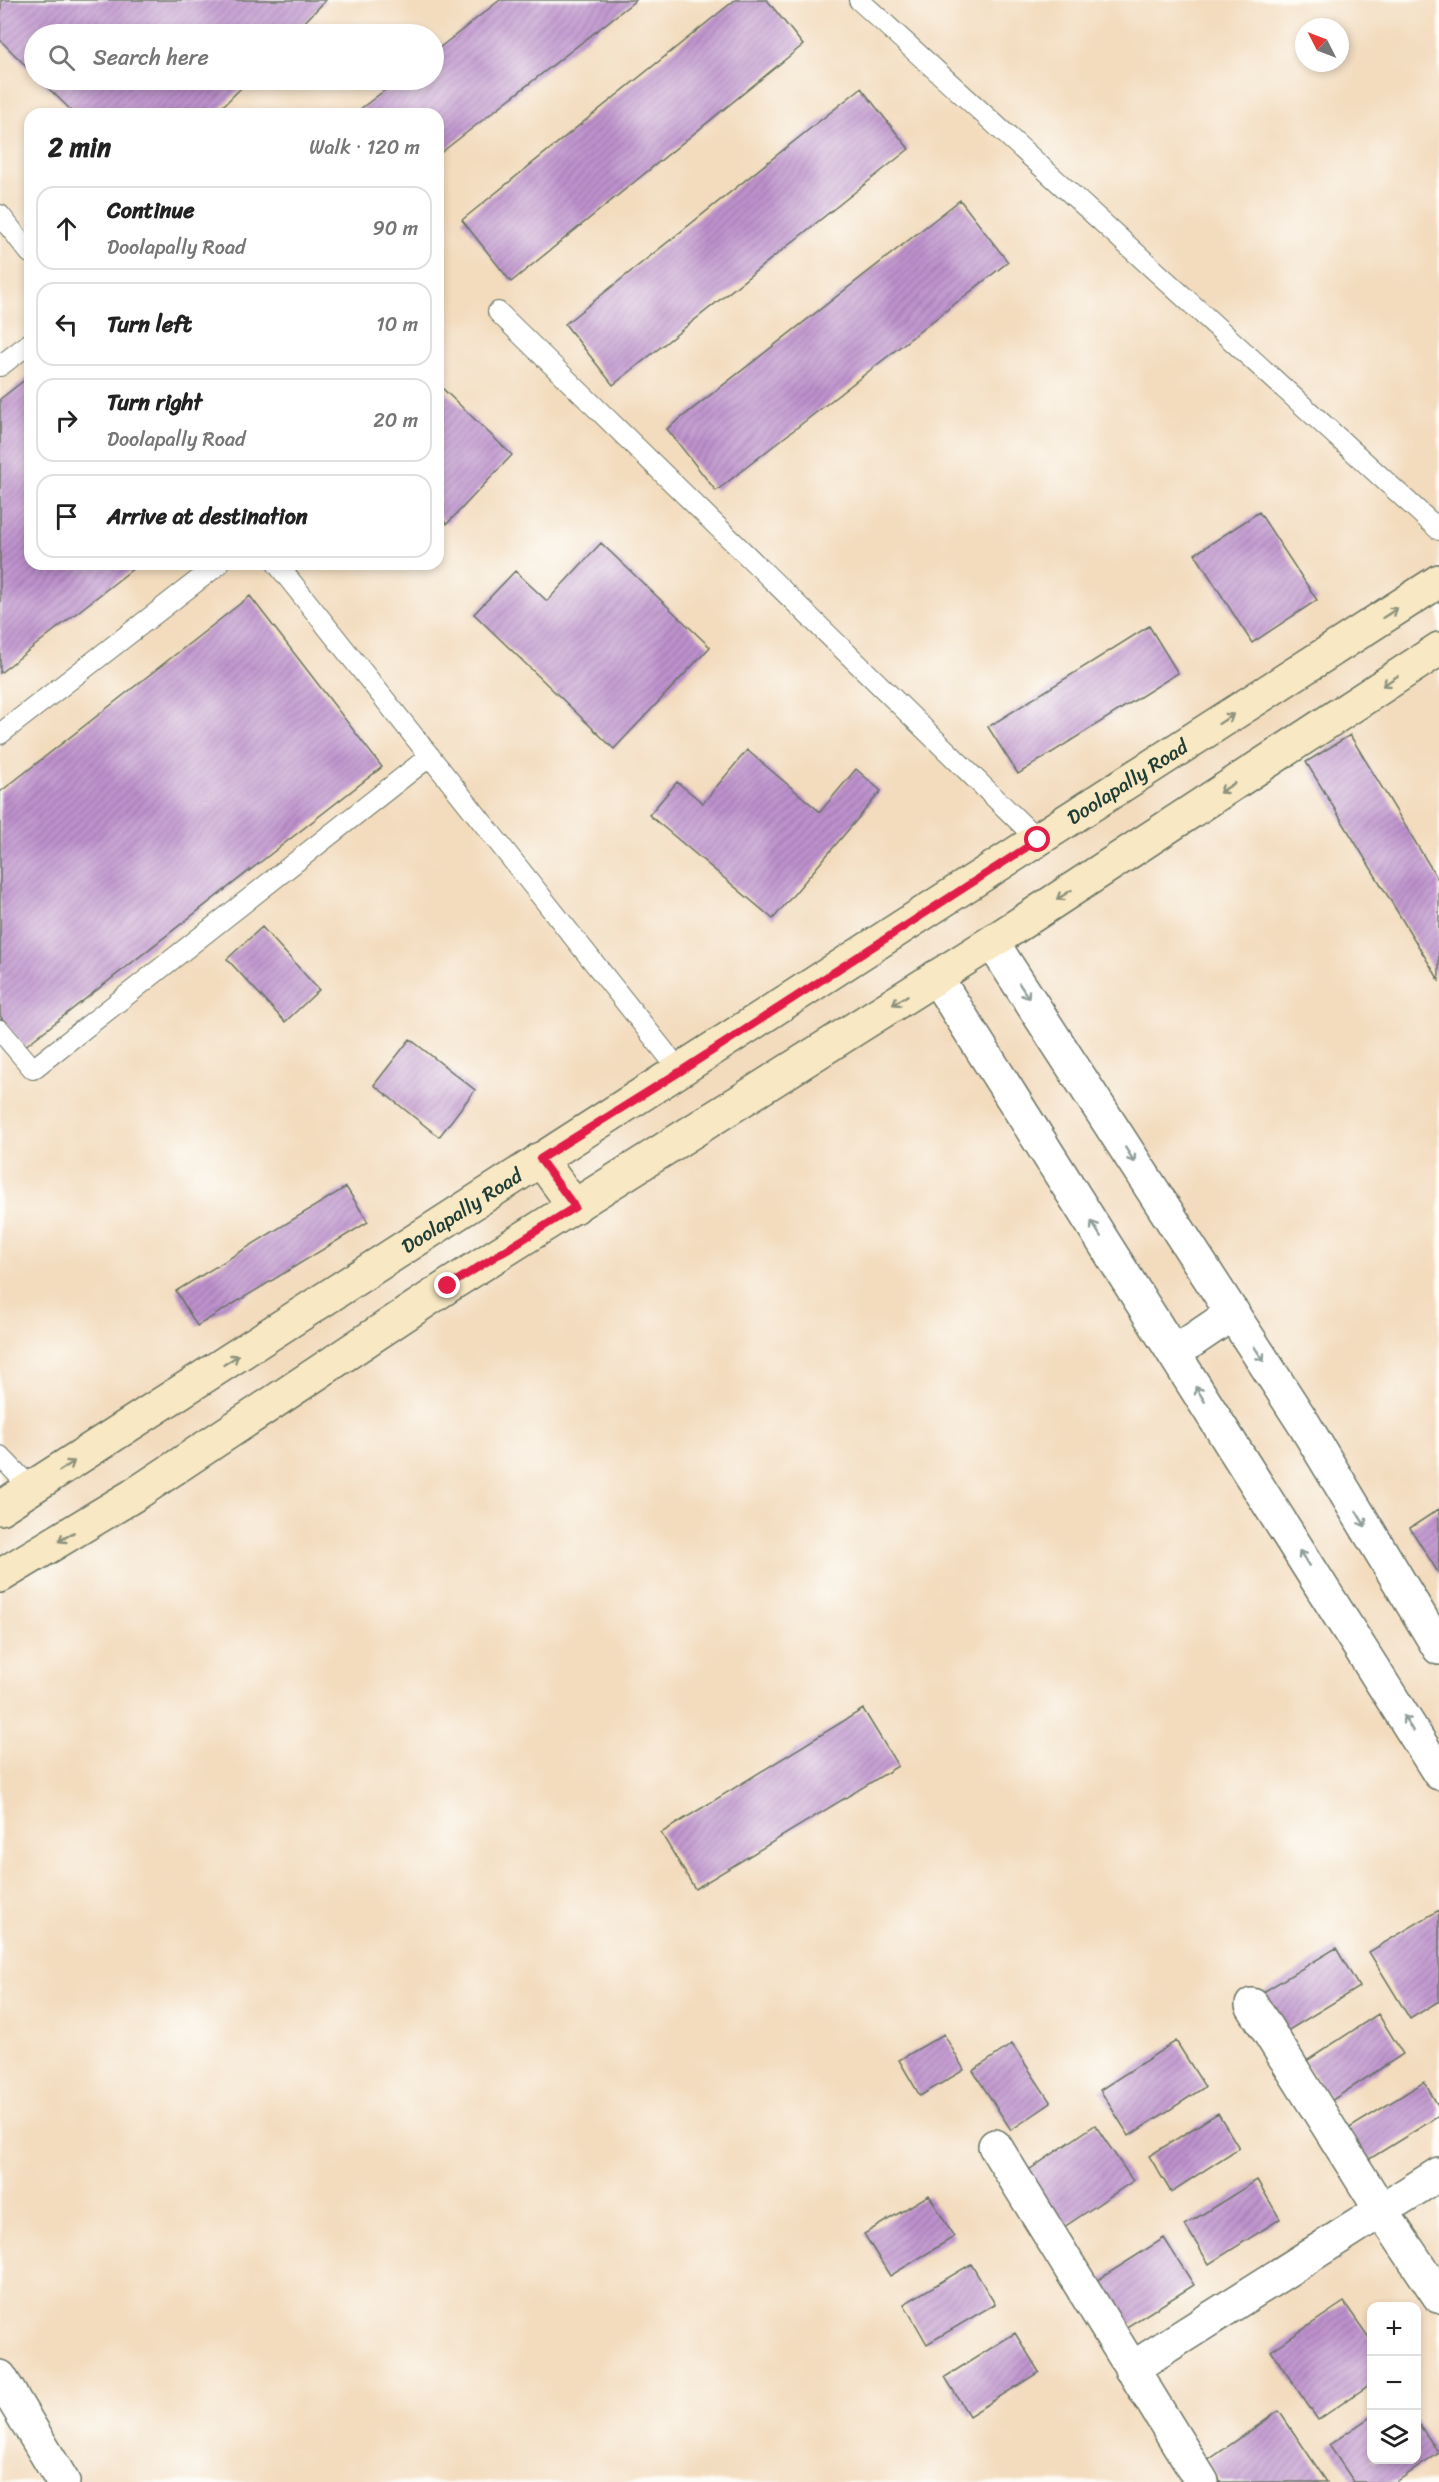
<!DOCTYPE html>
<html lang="en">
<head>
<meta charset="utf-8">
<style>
	:root { --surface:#fff; --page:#f2f2f2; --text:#222; --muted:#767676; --line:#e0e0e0 }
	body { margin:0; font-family:Sriracha,sans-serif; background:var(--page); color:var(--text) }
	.controls { position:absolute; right:18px; bottom:18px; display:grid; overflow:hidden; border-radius:12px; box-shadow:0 3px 9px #0003 }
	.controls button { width:54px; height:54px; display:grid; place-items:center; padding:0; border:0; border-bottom:2px solid var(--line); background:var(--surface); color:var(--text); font:30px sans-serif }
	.compass { position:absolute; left:1295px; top:18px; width:54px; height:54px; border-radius:50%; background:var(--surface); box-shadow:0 3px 9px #0003; rotate:312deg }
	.stop { position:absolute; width:18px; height:18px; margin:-14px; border:4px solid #e11d48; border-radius:50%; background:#fff }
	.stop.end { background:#e11d48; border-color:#fff; box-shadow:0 2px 6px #0008 }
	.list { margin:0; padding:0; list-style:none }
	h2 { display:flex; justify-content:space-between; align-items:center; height:78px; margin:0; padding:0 24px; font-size:26px }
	h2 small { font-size:20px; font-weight:400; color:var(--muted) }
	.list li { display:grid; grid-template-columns:39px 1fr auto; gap:18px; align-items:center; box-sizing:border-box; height:84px; margin:0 12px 12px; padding:0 12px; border:2px solid var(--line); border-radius:18px }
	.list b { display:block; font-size:22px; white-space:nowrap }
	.list p { margin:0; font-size:20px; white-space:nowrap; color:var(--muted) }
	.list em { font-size:20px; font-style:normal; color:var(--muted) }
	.icon { flex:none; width:33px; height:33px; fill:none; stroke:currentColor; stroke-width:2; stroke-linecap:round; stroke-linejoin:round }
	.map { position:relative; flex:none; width:1439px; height:2482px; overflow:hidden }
	.search { position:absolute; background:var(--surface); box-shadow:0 3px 9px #0003; left:24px; top:24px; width:420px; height:66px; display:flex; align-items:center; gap:15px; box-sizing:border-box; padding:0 21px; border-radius:33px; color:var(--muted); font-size:22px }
	.panel { position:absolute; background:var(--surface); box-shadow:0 3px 9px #0003; left:24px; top:108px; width:420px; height:462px; border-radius:18px }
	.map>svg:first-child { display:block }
</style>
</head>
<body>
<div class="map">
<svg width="1439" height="2482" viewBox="0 0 1439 2482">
	<defs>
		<pattern id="building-hatch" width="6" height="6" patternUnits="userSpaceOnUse" patternTransform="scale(1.5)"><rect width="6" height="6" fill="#be91cd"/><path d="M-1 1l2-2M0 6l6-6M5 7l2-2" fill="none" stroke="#9a78a7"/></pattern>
	</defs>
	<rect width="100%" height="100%" fill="#fdfcf7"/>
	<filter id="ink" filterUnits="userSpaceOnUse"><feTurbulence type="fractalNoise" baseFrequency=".0167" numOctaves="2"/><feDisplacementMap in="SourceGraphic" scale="12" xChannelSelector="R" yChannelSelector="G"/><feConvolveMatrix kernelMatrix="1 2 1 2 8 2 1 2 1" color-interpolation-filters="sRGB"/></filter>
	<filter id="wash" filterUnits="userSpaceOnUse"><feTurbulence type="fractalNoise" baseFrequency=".008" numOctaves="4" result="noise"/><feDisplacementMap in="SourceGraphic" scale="24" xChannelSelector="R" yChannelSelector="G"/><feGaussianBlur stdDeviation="1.35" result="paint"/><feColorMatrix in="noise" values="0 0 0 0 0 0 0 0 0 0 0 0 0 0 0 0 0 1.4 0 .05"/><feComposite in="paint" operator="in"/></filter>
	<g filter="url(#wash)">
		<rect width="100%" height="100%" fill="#f3dbbd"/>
		<g id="blocks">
			<path fill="url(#building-hatch)" d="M 1,0 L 326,0 L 293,34 L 34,34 L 34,74 L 0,40 Z
				M 500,0 L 636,0 L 438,155 L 438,114 L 363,114 L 359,110 L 398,80 L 434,80 L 434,52 Z
				M 735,0 L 767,0 L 803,45 L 511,282 L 462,220 Z
				M 40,80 L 249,80 L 215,114 L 75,114 Z
				M 861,88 L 909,149 L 613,385 L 565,324 Z
				M 960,200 L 1008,262 L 716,491 L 667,429 Z
				M 30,376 L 30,564 L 139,564 L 0,673 L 0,399 Z
				M 442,388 L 512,455 L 447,524 L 438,515 L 438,392 Z
				M 1259,512 L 1317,600 L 1252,643 L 1195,554 Z
				M 601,543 L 710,647 L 614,749 L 474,614 L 515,571 L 547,601 Z
				M 250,596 L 382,767 L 24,1047 L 0,1016 L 0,792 Z
				M 1149,626 L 1178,673 L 1018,774 L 988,727 Z
				M 1350,735 L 1439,881 L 1439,980 L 1306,762 Z
				M 747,750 L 820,812 L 856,769 L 881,791 L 773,919 L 649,815 L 677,782 L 703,803 Z
				M 262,927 L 319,990 L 285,1022 L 227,959 Z
				M 410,1039 L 475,1090 L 439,1137 L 374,1085 Z
				M 346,1187 L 368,1222 L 197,1326 L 176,1291 Z
				M 1439,1509 L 1439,1574 L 1410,1528 Z
				M 863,1709 L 898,1766 L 695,1889 L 661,1833 Z
				M 1439,1910 L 1439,2001 L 1410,2019 L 1369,1952 Z
				M 1336,1948 L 1359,1987 L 1284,2033 L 1260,1994 Z
				M 1378,2014 L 1403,2054 L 1331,2101 L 1305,2062 Z
				M 944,2034 L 964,2070 L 920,2096 L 899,2060 Z
				M 1176,2041 L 1205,2087 L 1129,2136 L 1100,2090 Z
				M 1012,2044 L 1051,2103 L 1011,2130 L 973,2071 Z
				M 1424,2082 L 1439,2107 L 1439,2116 L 1368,2160 L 1348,2129 Z
				M 1218,2113 L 1239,2148 L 1171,2192 L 1149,2156 Z
				M 1095,2125 L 1133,2181 L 1061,2229 L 1023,2174 Z
				M 1257,2180 L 1280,2219 L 1209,2264 L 1185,2225 Z
				M 929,2195 L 954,2237 L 890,2276 L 864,2234 Z
				M 1164,2238 L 1194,2285 L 1122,2330 L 1093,2283 Z
				M 971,2264 L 995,2304 L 927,2344 L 904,2304 Z
				M 1344,2302 L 1372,2342 L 1372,2383 L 1318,2420 L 1271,2351 Z
				M 1015,2333 L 1039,2372 L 969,2416 L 945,2377 Z
				M 1279,2411 L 1327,2482 L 1221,2482 L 1207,2461 Z
				M 1372,2416 L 1372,2460 L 1416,2460 L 1416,2420 L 1439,2453 L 1396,2482 L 1354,2482 L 1329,2445 Z"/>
		</g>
	</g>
	<g filter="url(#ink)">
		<use href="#blocks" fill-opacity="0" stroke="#697464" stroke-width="1.5"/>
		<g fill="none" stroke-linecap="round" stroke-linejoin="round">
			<g stroke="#697464" stroke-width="22">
				<path id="service" d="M 859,0 L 1439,530
					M 0,215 L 30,253
					M 498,312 L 1038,840
					M 0,366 L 30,343
					M 277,564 L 680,1071
					M 0,734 L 219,564
					M 0,1030 L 33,1069 L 430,756
					M 0,1456 L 32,1489"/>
			</g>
			<g stroke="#697464" stroke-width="36">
				<path id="minor" d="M 992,942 L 1304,1424 L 1439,1648
					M 936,977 L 1439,1773
					M 1174,1353 L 1233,1313
					M 1252,2005 L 1381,2210 L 1439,2296
					M 995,2146 L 1202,2482
					M 1131,2369 L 1439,2174
					M 0,2377 L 63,2482"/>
			</g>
			<g stroke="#697464" stroke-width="36">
				<g id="secondary">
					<path d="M 540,1159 L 575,1207"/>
					<path id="s1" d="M 0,1508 L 1439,581"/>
					<path d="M 0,1576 L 134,1495 L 448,1286 L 992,942 L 1439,649"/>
				</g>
			</g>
			<use href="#service" stroke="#fff" stroke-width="20"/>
			<use href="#minor" stroke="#fff" stroke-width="33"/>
			<use href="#secondary" stroke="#f8e8c3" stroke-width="33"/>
		</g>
		<defs><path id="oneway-shaft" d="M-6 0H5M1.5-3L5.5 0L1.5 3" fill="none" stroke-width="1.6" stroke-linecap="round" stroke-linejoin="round" transform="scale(1.5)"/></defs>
		<g stroke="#8c927c">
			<use href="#oneway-shaft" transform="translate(1390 613) rotate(-33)"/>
			<use href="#oneway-shaft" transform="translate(1390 681) rotate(147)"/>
			<use href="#oneway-shaft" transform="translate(1226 719) rotate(-33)"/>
			<use href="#oneway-shaft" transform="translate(1227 788) rotate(147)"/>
			<use href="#oneway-shaft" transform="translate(1064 895) rotate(147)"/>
			<use href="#oneway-shaft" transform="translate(900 1000) rotate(148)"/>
			<use href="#oneway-shaft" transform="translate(231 1360) rotate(-33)"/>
			<use href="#oneway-shaft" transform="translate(67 1466) rotate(-33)"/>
			<use href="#oneway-shaft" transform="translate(66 1537) rotate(149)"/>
		</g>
		<g stroke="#8f9e9a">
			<use href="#oneway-shaft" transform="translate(1024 991) rotate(57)"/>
			<use href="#oneway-shaft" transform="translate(1130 1155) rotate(57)"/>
			<use href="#oneway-shaft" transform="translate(1096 1229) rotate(-122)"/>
			<use href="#oneway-shaft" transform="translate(1259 1354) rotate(57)"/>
			<use href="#oneway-shaft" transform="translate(1200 1394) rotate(-122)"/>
			<use href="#oneway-shaft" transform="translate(1361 1519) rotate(59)"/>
			<use href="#oneway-shaft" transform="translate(1304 1558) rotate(-122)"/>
			<use href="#oneway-shaft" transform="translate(1408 1723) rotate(-122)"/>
		</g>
	</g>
	<g fill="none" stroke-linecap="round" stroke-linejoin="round" filter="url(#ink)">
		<path stroke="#e11d48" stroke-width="8" d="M 448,1286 L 575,1207 L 540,1159 L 681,1071 L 1038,840"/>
	</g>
	<g text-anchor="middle" stroke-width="4.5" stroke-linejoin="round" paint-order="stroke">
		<g font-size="20" fill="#1f3d34" stroke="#fdfcf7">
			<text dy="7" stroke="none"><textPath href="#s1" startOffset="1341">Doolapally Road</textPath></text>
			<text dy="7" stroke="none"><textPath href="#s1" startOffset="549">Doolapally Road</textPath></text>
		</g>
	</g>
</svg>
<div class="controls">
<button>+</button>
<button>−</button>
<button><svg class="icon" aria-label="layers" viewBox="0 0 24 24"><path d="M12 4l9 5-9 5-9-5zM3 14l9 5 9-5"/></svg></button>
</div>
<svg class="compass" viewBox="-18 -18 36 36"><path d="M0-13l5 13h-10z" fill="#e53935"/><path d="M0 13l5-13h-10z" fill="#767676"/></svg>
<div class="stop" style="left:1038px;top:840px"></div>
<div class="stop end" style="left:448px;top:1286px"></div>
<div class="search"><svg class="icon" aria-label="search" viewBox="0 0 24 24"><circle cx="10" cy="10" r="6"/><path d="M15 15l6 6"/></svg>Search here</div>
<section class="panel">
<h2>2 min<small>Walk · 120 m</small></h2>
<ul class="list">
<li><svg class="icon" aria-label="ahead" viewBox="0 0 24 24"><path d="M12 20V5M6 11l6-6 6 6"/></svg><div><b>Continue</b><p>Doolapally Road</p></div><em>90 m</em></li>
<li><svg class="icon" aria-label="left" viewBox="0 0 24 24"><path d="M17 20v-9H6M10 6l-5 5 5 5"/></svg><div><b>Turn left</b></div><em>10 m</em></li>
<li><svg class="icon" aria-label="right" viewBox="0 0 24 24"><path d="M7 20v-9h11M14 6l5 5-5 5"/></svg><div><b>Turn right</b><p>Doolapally Road</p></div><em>20 m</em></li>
<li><svg class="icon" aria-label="arrive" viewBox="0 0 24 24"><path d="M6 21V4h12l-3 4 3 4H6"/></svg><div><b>Arrive at destination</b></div></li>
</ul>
</section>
</div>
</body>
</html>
